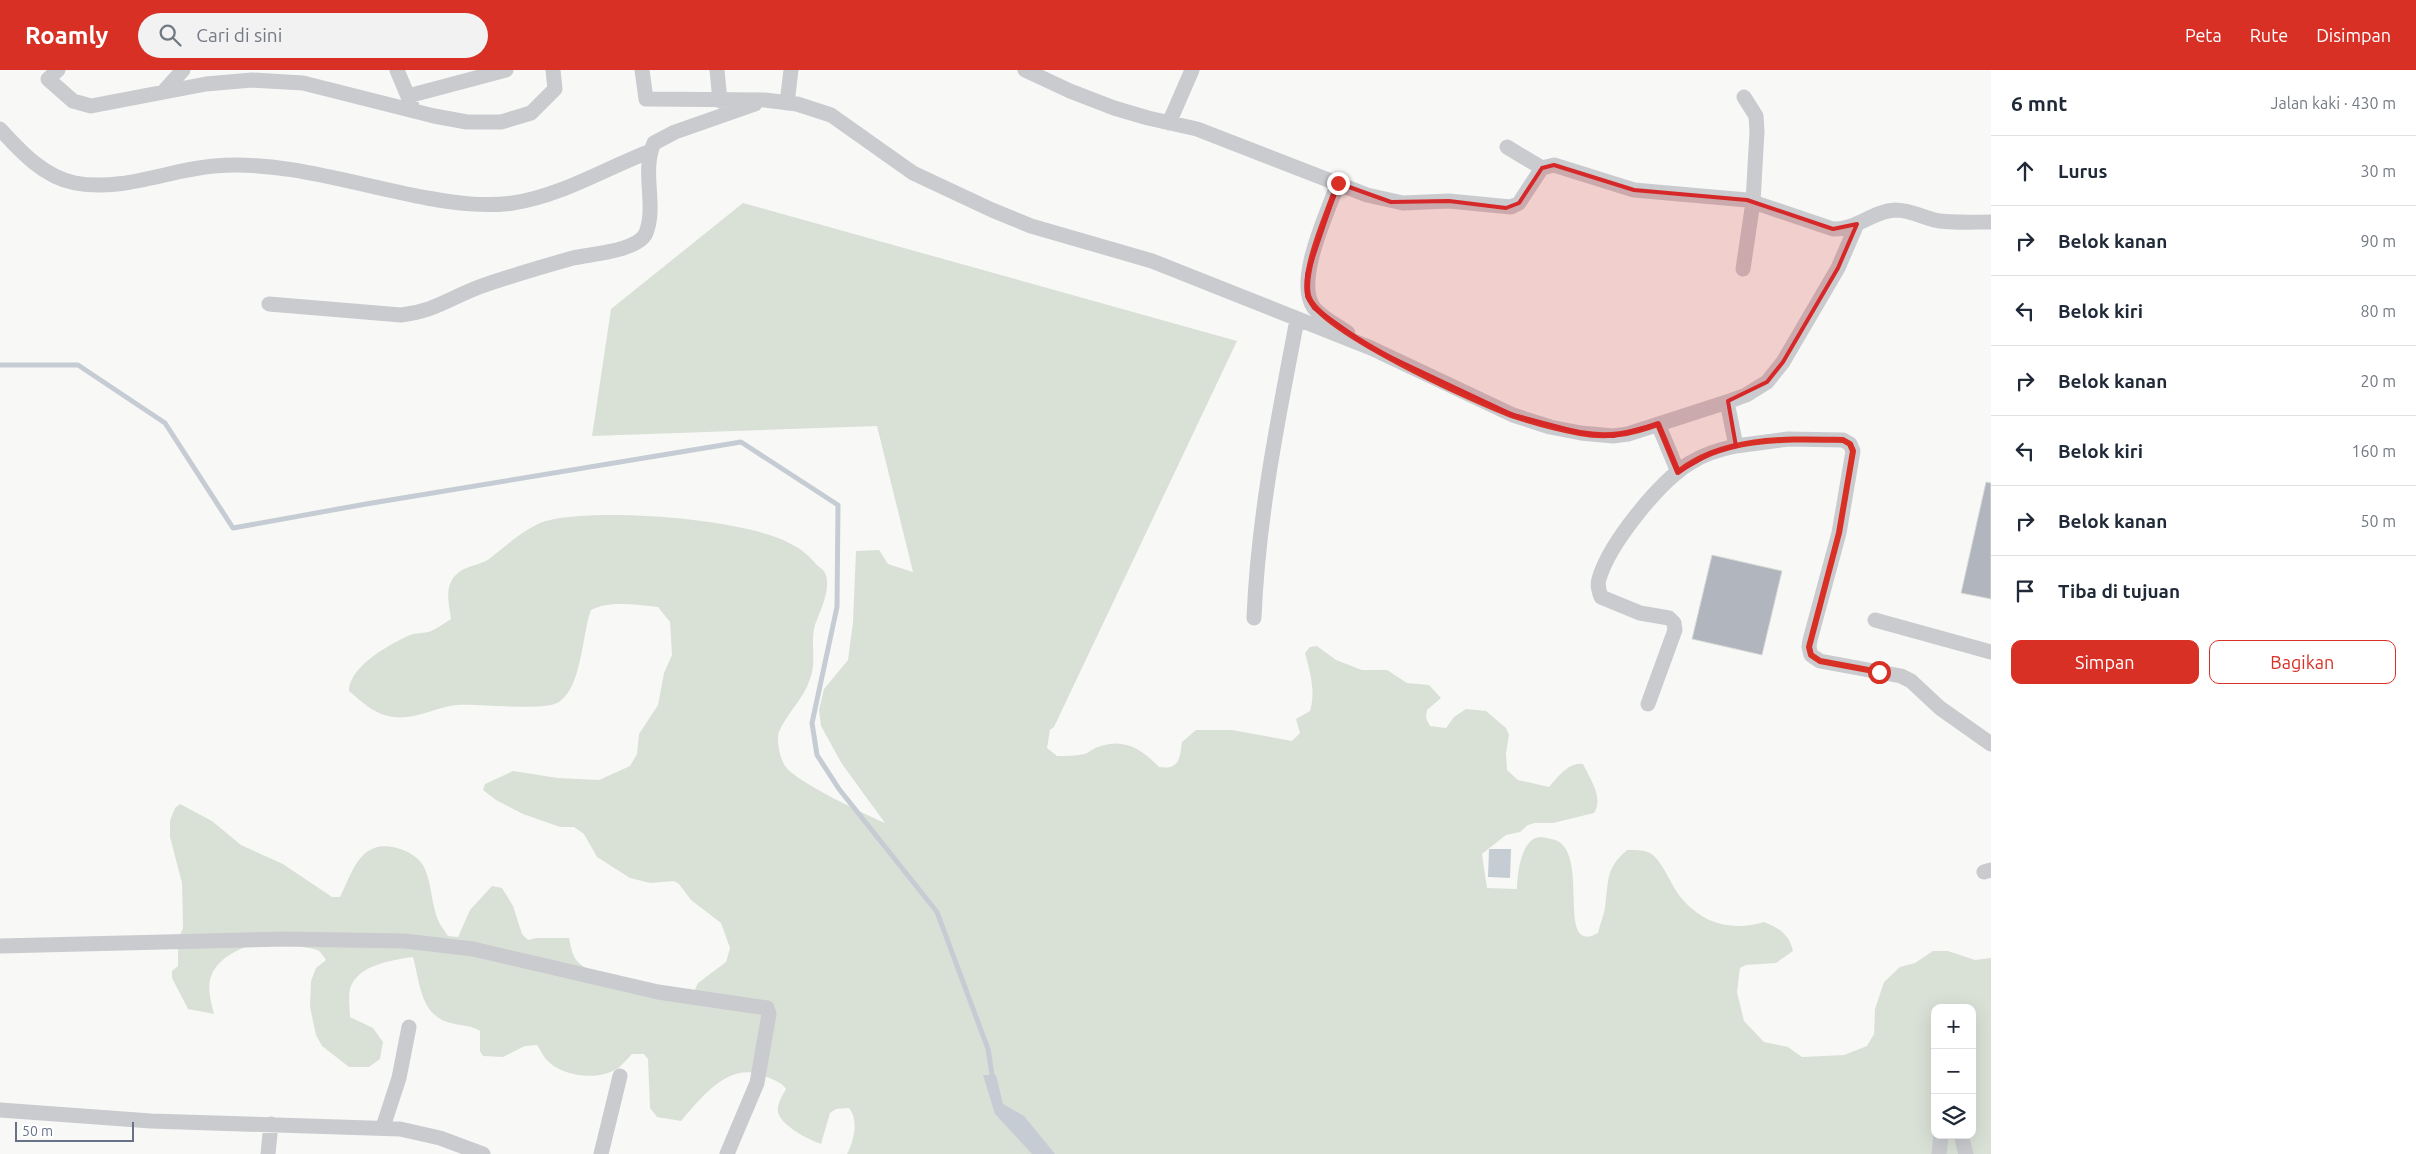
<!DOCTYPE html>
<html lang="id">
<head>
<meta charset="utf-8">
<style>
	:root { --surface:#fff; --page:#f2f2f3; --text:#1f2937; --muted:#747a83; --line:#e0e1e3; --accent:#d93025 }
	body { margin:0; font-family:Ubuntu,sans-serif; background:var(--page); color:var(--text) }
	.controls { position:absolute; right:15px; bottom:15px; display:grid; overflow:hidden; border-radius:10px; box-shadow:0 5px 20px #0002 }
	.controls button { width:45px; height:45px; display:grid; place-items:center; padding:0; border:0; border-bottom:1px solid var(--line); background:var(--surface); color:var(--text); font:25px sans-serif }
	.scale { position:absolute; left:15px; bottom:12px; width:119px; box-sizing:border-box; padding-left:5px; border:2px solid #677288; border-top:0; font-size:14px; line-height:18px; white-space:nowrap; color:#677288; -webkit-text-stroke:4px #fff; paint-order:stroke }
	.stop { position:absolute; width:15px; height:15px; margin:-11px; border:4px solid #d93025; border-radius:50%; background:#fff }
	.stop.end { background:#d93025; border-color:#fff; box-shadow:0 1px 5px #0008 }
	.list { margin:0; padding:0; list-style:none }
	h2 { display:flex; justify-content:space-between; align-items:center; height:65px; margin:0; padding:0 20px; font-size:21px }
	h2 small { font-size:16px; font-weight:400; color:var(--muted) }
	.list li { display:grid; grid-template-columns:32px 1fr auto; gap:15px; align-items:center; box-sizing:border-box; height:70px; padding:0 20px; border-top:1px solid var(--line) }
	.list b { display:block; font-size:19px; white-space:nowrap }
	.list em { font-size:16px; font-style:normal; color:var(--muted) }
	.actions { display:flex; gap:10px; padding:15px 20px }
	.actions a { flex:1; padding:11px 0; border:1px solid var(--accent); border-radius:10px; text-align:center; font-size:18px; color:var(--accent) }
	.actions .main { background:var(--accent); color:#fff }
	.icon { flex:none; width:28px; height:28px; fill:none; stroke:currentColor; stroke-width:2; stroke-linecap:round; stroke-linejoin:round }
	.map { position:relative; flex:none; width:1991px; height:1084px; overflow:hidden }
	header { display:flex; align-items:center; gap:30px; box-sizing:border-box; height:70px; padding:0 25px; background:var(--accent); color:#fff }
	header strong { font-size:24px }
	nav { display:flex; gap:28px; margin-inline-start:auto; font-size:18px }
	.search { width:350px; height:45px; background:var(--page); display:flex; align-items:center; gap:12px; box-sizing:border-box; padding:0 18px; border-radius:28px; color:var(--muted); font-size:19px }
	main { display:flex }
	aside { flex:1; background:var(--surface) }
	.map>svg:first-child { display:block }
</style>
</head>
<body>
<header>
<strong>Roamly</strong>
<div class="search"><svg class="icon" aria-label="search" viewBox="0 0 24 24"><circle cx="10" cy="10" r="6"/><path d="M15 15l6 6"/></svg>Cari di sini</div>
<nav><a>Peta</a><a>Rute</a><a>Disimpan</a></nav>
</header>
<main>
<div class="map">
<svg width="1991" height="1084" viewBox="0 0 1991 1084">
	<rect width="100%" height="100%" fill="#f8f9f6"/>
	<path fill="#d9e1d7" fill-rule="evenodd" d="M 743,133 L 1237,271 L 1054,657 L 1050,660 L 1047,678 L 1057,686 C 1066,686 1076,686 1084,684 C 1089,683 1093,678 1098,677 C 1123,667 1142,679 1159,697 C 1179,700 1180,689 1182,672 L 1196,660 L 1232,660 L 1292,671 L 1300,663 L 1296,649 L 1310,641 C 1316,621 1310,602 1305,583 L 1310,577 L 1317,576 L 1336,590 L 1362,600 L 1387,600 L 1407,613 L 1429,615 L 1441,628 L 1427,640 L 1426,648 L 1430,656 L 1446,658 L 1454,647 L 1466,639 L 1486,641 L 1506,658 L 1509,665 L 1506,683 L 1507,700 L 1518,710 L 1549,717 C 1557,708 1569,691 1583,694 C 1590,709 1604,728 1594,743 L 1553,753 L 1535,753 L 1528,755 L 1520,762 L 1506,765 L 1482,784 L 1487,818 L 1517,819 C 1517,805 1521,768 1540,767 C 1543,767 1548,768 1551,769 C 1594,775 1553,888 1598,863 C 1600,854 1604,845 1605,837 C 1609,810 1605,799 1627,780 C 1635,780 1646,779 1653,785 C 1666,797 1671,817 1683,830 C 1705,855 1734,861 1764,852 C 1779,858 1789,864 1793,881 L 1776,893 L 1746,895 L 1740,898 L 1737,922 L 1744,951 L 1764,972 L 1788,977 L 1802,987 L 1844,985 L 1867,976 L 1874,964 L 1875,939 L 1884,912 L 1900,897 L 1915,893 L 1933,881 L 1948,881 L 1975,890 L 1991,888 L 1991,1084 L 847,1084 C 854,1071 859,1050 849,1038 L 836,1039 L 830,1043 L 821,1074 C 809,1070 774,1053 778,1037 C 779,1031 783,1024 786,1019 C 781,1012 774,1010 767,1007 C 730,989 702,1027 681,1051 L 657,1047 L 650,1038 L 648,989 L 644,984 L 632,984 C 627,989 621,997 615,1000 C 595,1011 559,1006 545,988 C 542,984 540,979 537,975 L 525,976 L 503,987 L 483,986 L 480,981 L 480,961 C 471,955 461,956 451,953 C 420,946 420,912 413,887 C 392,890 357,895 350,919 C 348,928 350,938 350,947 L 373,958 L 383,972 L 380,989 L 369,997 L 349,997 L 322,976 L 316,965 L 310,937 L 311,911 L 316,898 L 326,890 C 324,887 321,883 319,881 C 309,875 257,874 246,877 C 231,882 214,893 210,910 C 208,921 211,933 214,944 L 188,939 L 172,908 L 172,901 L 178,896 L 178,870 L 183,858 L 182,813 L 170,767 L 170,751 L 175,738 L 180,734 L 212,751 L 241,775 L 283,794 L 332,827 L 340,827 C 353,800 361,768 397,778 C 408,781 419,787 424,797 C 432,813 431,833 438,850 C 440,855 445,861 448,866 L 458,867 L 470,840 L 492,816 L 502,818 L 513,836 L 522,864 L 528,870 L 536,868 L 569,868 C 571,876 572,887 579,893 C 605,917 658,919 692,926 L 698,913 L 726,892 L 730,878 L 721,853 L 691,830 L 679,814 L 674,811 L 650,813 L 630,808 L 597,787 L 584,764 L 574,757 L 560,757 L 523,744 L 496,730 L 483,720 L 485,714 L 513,701 L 558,708 L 599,710 L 630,696 L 637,684 L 639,664 L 658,635 L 664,603 L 672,585 L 670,552 L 658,537 C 637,535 610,530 591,540 C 582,564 582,617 559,632 C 544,642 479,633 457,635 C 436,637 415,650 394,647 C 375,645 362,632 349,621 C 349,597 388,575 408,566 C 415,562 424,564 431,561 C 438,558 444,553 451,549 C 448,529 443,510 464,499 C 472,495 482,494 489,489 C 506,476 529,454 550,450 C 602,438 748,448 793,475 C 803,480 810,487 817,495 C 819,497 824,500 825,503 C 832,518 820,541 815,555 C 810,573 817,591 810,609 C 804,629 786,644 779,662 C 776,671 780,688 785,696 C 796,712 865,744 885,753 L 842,694 L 821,656 L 819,640 L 824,619 L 848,590 L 853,552 L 856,481 L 879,480 L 888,494 L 913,502 L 877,356 L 592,366 L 611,239 ZM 1935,938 L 1972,938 L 1972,1065 L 1935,1065 Z"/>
	<path fill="#c6ccd3" d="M 1489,779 L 1511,779 L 1510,808 L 1488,807 Z
		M 983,1005 L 996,1005 L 1003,1034 L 1024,1046 L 1055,1084 L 1032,1084 L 995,1044 Z"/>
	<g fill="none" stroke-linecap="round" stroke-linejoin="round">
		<path stroke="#c6ccd3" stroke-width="5" d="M 0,295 L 78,295 L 165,353 L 233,458 L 366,434 L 741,372 L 838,435 L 837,537 L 812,653 L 817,685 L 839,719 L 937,842 L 988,979 L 993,1011"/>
	</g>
	<path fill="#b1b6be" stroke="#dadbd8" d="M 1986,412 L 1991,413 L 1991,529 L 1961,523 Z
		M 1712,485 L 1782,501 L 1762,585 L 1692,569 Z"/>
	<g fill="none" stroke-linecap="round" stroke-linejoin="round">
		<path stroke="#c9cbcf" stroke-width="15" d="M 58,0 L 48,9 L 73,31 L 91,36 L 206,14 L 252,10 L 303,13 L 434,46 L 467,52 L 501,52 L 531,43 L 555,19 L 553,0
			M 397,0 L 412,36
			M 642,0 L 646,29 L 765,30 L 797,34 L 831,45 L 913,103 L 992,140 L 1031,156 L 1152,191 L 1371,278 L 1513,345 L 1550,357 L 1581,363 L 1613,366 L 1628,364 L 1727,332
			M 717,0 L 720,31
			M 1025,0 L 1070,21 L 1114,38 L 1148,48 L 1197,59 L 1367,125 L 1403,133 L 1449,131 L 1511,137 L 1519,133 L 1542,98 L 1554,95 L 1634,120 L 1747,130 L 1833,159 C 1856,160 1873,141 1895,140 C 1912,140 1925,149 1940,151 C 1957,153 1974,152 1991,152
			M 164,21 L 183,0
			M 408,26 L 506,0
			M 787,33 L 791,0
			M 1169,53 L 1192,0
			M 0,59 C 21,82 44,107 75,113 C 122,122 168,100 214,96 C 286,90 356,115 427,128 C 455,133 484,137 513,133 C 561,126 606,98 651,81
			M 1507,77 L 1542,98
			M 1338,113 C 1328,142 1294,211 1314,238 C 1322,248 1337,255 1348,263
			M 1743,199 L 1753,132 L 1757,61 L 1756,46 L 1744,27
			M 269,234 L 401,245 C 435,241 448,229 479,217 C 510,206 541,197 573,188 C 591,184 638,181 646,163 C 657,135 641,102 654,73 L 675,62 L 755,34
			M 1658,354 L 1678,402
			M 1736,376 L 1788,369 L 1843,370 L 1850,374 L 1853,381 L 1839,463 L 1810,570 L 1809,577 L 1811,585 L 1820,591 L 1901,606 L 1911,611 L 1940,638 L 1991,674
			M 1254,548 C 1258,447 1278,349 1297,250
			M 1875,550 L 1991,582
			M 1648,634 L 1675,560 L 1674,553 L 1669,548 L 1640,543 L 1601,527 C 1599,521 1597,515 1599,509 C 1609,474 1659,412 1690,393 C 1704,384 1721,379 1736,376 L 1727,332 L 1746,325 L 1767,312 L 1783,292 L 1838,198 L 1857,154
			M 1984,802 L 1991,800
			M 0,876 L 284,869 L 405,871 L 473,879 L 658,922 L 767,938 L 769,944 L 757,1013 L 727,1084
			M 0,1040 L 151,1051 L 400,1059 L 440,1068 L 483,1084
			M 383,1057 L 399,1008 L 409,957
			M 1961,1065 L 1966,1084
			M 268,1084 L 271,1054
			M 601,1084 L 620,1006
			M 1939,1084 L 1941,1065"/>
	</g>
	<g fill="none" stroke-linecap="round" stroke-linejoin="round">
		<path stroke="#d93025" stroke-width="6" d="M 1338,113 C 1329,139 1302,199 1308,225 C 1315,259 1478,333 1514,346 C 1536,353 1558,359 1580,363 C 1608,368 1631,364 1658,354 L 1678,402 C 1724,366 1787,369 1843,370 L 1850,374 L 1853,381 L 1839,463 L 1809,577 L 1811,585 L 1820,591 L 1879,602"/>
	</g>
	<path fill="#d62828" fill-opacity="0.2" stroke="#d62828" stroke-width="4" stroke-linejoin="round" d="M 1554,95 L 1634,120 L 1747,130 L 1833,159 L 1857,154 L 1838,198 L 1783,292 L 1767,312 L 1728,331 L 1736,376 L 1713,382 L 1678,402 L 1658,354 L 1613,366 L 1581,363 L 1513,345 L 1371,278 L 1314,238 L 1307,226 L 1307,205 L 1338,113 L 1391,132 L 1449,131 L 1506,138 L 1519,133 L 1542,98 Z"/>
</svg>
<div class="controls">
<button>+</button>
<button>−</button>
<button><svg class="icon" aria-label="layers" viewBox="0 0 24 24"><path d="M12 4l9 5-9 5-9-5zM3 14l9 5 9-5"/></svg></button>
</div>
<div class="scale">50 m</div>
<div class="stop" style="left:1879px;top:602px"></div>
<div class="stop end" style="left:1338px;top:113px"></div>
</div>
<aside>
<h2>6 mnt<small>Jalan kaki · 430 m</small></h2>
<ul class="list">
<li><svg class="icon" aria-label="ahead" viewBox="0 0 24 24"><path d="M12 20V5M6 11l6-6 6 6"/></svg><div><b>Lurus</b></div><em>30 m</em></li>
<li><svg class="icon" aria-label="right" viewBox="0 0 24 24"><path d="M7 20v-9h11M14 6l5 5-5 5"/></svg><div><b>Belok kanan</b></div><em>90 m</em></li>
<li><svg class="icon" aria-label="left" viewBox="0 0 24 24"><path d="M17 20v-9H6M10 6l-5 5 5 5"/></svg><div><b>Belok kiri</b></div><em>80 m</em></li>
<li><svg class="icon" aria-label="right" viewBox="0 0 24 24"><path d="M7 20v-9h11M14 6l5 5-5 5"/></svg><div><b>Belok kanan</b></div><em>20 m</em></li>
<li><svg class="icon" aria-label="left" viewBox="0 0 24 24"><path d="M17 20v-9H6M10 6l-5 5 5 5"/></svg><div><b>Belok kiri</b></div><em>160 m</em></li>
<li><svg class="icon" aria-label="right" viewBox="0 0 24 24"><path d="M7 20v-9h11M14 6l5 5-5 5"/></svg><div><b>Belok kanan</b></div><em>50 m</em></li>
<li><svg class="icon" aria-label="arrive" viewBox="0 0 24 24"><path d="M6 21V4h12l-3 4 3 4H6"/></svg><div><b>Tiba di tujuan</b></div></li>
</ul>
<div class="actions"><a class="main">Simpan</a><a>Bagikan</a></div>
</aside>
</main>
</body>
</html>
